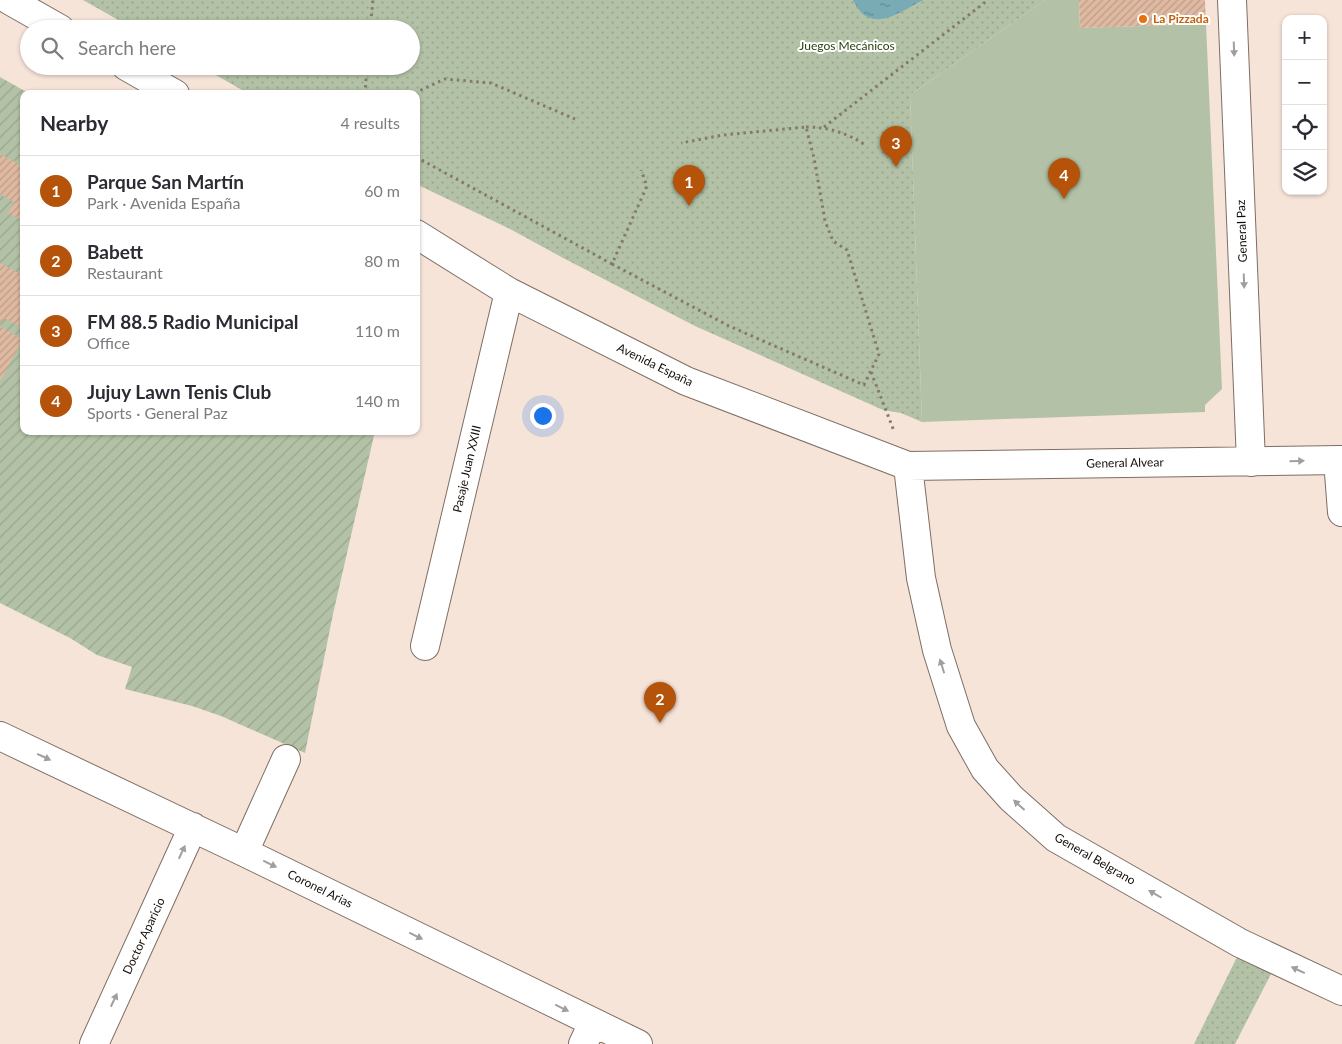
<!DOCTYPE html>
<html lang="en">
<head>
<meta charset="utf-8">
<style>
	:root { --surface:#fff; --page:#f7f7f7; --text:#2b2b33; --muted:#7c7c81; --line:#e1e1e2; --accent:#b45309 }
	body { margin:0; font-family:Lato,sans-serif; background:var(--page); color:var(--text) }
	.controls { position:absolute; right:15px; top:15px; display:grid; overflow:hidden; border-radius:10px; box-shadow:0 1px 4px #0004 }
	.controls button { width:45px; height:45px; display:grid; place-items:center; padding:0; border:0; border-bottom:1px solid var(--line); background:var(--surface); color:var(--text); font:25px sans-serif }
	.you { position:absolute; left:542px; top:415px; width:18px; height:18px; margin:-12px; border:4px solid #fff; border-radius:50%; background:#1a73e8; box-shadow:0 0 0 8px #1a73e833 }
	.badge { display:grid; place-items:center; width:32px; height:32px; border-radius:50%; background:var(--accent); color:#fff; font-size:16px; font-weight:700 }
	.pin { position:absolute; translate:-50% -41px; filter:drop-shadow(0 1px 2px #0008) }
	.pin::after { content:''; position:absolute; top:26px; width:18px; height:15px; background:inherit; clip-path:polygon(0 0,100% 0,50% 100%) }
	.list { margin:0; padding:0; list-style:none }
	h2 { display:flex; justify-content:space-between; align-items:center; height:65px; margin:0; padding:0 20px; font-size:21px }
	h2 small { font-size:16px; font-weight:400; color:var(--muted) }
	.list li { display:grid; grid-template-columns:32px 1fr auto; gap:15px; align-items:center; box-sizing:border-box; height:70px; padding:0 20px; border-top:1px solid var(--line) }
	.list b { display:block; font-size:19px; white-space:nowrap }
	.list p { margin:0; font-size:16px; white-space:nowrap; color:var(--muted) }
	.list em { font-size:16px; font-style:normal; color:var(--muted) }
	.icon { flex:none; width:28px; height:28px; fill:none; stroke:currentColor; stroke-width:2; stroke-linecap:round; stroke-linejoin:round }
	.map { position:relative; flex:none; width:1342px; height:1044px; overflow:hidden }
	.search { position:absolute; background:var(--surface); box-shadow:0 1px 4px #0004; left:20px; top:20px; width:400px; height:55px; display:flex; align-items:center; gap:12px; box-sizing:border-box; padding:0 18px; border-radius:28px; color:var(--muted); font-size:19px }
	.panel { position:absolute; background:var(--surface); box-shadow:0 1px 4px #0004; left:20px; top:90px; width:400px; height:345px; border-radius:10px }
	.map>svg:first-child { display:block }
</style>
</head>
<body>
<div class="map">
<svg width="1342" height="1044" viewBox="0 0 1342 1044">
	<defs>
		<pattern id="grass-dots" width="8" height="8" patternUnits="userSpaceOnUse" patternTransform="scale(1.25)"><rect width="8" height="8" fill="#b3c2a6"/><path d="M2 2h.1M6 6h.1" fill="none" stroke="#99a68e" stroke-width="1.8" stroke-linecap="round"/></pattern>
		<pattern id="garden-furrows" width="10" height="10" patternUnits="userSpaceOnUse" patternTransform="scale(1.25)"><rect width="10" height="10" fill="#b3c2a6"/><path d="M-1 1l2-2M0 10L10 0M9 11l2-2" fill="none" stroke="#99a68e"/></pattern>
		<pattern id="water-ripples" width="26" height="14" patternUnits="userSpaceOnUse" patternTransform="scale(1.25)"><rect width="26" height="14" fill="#78abb4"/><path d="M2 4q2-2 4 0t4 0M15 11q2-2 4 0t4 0" fill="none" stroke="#618a91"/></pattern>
		<pattern id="building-hatch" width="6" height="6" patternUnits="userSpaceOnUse" patternTransform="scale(1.25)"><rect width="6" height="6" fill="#dfb9a1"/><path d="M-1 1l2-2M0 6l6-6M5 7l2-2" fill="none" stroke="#be9e89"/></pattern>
	</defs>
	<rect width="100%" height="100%" fill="#f7e4d9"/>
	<path fill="url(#grass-dots)" d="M 83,0 L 1045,0 L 910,95 L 922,422 L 901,413 L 883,410 L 695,326 L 565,259 L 510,229 L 416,184 L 416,94 L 249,94 L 200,66 L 411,66 L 411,29 L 134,29 Z
		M 1239,953 L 1273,970 L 1235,1044 L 1194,1044 Z"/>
	<path fill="url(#garden-furrows)" d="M 0,77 L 30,94 L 24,94 L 24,431 L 375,431 L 333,614 L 305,753 L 221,716 L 192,706 L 125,689 L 132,667 L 97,655 L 70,638 L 0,603 Z"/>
	<path fill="#b3c2a6" d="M 1045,0 L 1079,0 L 1080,28 L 1206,24 L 1222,389 L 1205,405 L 1205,412 L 922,422 L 910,95 Z"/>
	<path fill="url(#water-ripples)" d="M 853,0 L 923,0 C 898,13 870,36 853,0 Z"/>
	<path fill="url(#building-hatch)" d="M 1079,0 L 1205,0 L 1206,24 L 1080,28 Z
		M 0,154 L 24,167 L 24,221 L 8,213 L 14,202 L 0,194 Z
		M 0,263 L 24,276 L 24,281 L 21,287 L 24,289 L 24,329 L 4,318 L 0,325 Z
		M 0,327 L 23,339 L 0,381 Z"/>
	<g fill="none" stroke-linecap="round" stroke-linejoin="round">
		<g stroke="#7e6e64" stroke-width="30">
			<path id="minor" d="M 9,0 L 60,29
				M 1232,0 L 1251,462
				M 126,66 L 175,94
				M 416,234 L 509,292 L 686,381 L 908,466 L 1342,460
				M 1338,460 L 1342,512
				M 908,466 L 921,578 L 937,650 L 961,726 L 985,769 L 1011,798 L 1056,838 L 1240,943 L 1342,991
				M 425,646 L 509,292
				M 0,736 L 244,852 L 638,1044
				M 244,852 L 286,759
				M 94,1044 L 193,827
				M 583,1044 L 593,1023"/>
		</g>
		<path stroke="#847870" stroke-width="3" stroke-dasharray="2.5 4" stroke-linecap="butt" d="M 370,29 L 373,0
			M 365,94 L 367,66
			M 416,95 L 419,91 L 445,79 L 491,83 L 575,119
			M 806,127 C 829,127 847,133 867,146
			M 824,127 L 988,0
			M 416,157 L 612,264 L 647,186 L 641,170
			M 612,264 L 729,326 L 864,385 L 879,354 L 847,250 L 833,241 L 825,221 L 814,158 L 806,127 L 723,135 L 681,143
			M 871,372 L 894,431"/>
		<use href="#minor" stroke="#fff" stroke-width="28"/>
	</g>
	<defs><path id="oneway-solid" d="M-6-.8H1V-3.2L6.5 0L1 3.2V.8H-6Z" transform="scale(1.25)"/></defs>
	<g fill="#a19e9d">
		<use href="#oneway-solid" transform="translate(1234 49) rotate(88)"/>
		<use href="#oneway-solid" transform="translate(1244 281) rotate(88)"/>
		<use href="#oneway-solid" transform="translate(1297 461) rotate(-1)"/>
		<use href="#oneway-solid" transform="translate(942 666) rotate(-107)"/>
		<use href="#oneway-solid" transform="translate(44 757) rotate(25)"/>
		<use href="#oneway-solid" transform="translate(1019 805) rotate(-138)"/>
		<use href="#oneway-solid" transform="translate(182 852) rotate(-65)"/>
		<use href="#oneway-solid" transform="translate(270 864) rotate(26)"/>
		<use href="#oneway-solid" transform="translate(1155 894) rotate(-150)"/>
		<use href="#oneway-solid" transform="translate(416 936) rotate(26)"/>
		<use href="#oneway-solid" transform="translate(1298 970) rotate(-155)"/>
		<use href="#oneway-solid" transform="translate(114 1000) rotate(-65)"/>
		<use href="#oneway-solid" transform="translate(562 1008) rotate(26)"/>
	</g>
	<circle fill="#e8710a" stroke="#fff" stroke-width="2" cx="1143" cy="19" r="5"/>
	<g text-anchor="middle" stroke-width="4" stroke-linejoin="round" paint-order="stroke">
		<g font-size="12" font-weight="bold" fill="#c56008" stroke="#fff" text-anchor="start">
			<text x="1153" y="23">La Pizzada</text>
		</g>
		<g font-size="12" fill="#294108" stroke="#fff">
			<text x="847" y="50">Juegos Mecánicos</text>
		</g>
		<g font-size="12" fill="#130d09" stroke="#fff">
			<text transform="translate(1242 231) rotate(-92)" y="4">General Paz</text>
			<text transform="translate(655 365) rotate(26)" y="4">Avenida España</text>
			<text transform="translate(1125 463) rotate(-1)" y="4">General Alvear</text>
			<text transform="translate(467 469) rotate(-77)" y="4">Pasaje Juan XXIII</text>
			<text transform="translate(1095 859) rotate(30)" y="4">General Belgrano</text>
			<text transform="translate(320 889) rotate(26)" y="4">Coronel Arias</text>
			<text transform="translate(144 936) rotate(-65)" y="4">Doctor Aparicio</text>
		</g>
	</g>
</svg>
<div class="controls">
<button>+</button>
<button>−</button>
<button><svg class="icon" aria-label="locate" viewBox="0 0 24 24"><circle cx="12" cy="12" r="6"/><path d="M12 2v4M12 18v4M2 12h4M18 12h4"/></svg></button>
<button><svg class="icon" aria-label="layers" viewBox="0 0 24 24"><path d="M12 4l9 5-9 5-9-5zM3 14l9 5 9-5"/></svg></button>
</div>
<div class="you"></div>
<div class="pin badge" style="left:689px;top:206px">1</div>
<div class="pin badge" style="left:660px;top:723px">2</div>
<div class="pin badge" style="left:896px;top:167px">3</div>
<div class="pin badge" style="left:1064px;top:199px">4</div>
<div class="search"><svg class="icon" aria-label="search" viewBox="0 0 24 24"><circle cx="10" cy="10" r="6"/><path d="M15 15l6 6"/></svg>Search here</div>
<section class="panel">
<h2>Nearby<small>4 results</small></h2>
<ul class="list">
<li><span class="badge">1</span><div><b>Parque San Martín</b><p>Park · Avenida España</p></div><em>60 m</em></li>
<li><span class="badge">2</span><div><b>Babett</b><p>Restaurant</p></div><em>80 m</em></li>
<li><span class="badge">3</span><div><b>FM 88.5 Radio Municipal</b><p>Office</p></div><em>110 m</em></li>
<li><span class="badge">4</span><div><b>Jujuy Lawn Tenis Club</b><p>Sports · General Paz</p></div><em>140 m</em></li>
</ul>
</section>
</div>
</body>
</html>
